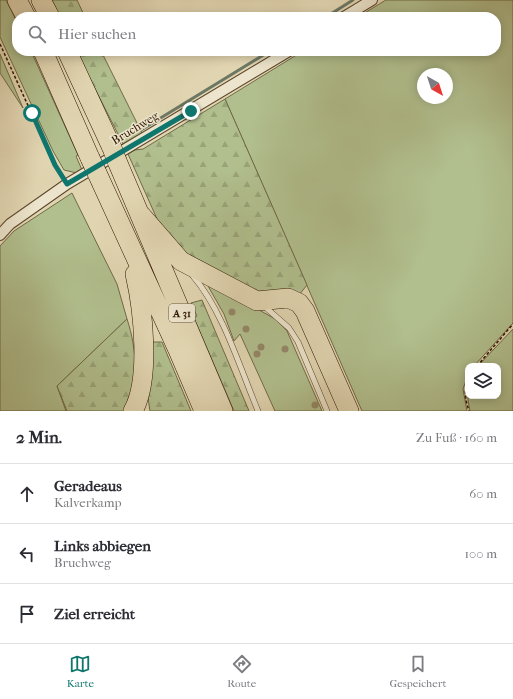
<!DOCTYPE html>
<html lang="de">
<head>
<meta charset="utf-8">
<style>
	:root { --surface:#fff; --page:#f2f2f3; --text:#2b2b33; --muted:#7c7c81; --line:#e1e1e2; --accent:#0f766e }
	body { margin:0; font-family:"IM FELL French Canon",serif; background:var(--page); color:var(--text) }
	.controls { position:absolute; right:12px; bottom:12px; display:grid; overflow:hidden; border-radius:8px; box-shadow:0 2px 10px #0003 }
	.controls button { width:36px; height:36px; display:grid; place-items:center; padding:0; border:0; border-bottom:1px solid var(--line); background:var(--surface); color:var(--text); font:20px sans-serif }
	.compass { position:absolute; left:417px; top:68px; width:36px; height:36px; border-radius:50%; background:var(--surface); box-shadow:0 2px 10px #0003; rotate:141deg }
	.stop { position:absolute; width:12px; height:12px; margin:-9px; border:3px solid #0f766e; border-radius:50%; background:#fff }
	.stop.end { background:#0f766e; border-color:#fff; box-shadow:0 1px 4px #0008 }
	.list { margin:0; padding:0; list-style:none }
	h2 { display:flex; justify-content:space-between; align-items:center; height:52px; margin:0; padding:0 16px; font-size:17px }
	h2 small { font-size:13px; font-weight:400; color:var(--muted) }
	.list li { display:grid; grid-template-columns:26px 1fr auto; gap:12px; align-items:center; box-sizing:border-box; height:60px; padding:0 16px; border-top:1px solid var(--line) }
	.list b { display:block; font-size:15px; white-space:nowrap }
	.list p { margin:0; font-size:13px; white-space:nowrap; color:var(--muted) }
	.list em { font-size:13px; font-style:normal; color:var(--muted) }
	.icon { flex:none; width:22px; height:22px; fill:none; stroke:currentColor; stroke-width:2; stroke-linecap:round; stroke-linejoin:round }
	.map { position:relative; flex:none; width:513px; height:411px; overflow:hidden }
	.search { position:absolute; background:var(--surface); box-shadow:0 2px 10px #0003; left:12px; right:12px; top:12px; height:44px; display:flex; align-items:center; gap:10px; box-sizing:border-box; padding:0 14px; border-radius:16px; color:var(--muted); font-size:15px }
	.sheet { height:232px; background:var(--surface) }
	nav { display:flex; justify-content:space-around; align-items:center; box-sizing:border-box; height:56px; border-top:1px solid var(--line); background:var(--surface); font-size:11px; color:var(--muted) }
	nav a { display:grid; justify-items:center; gap:2px }
	nav .on { color:var(--accent) }
	.map>svg:first-child { display:block }
</style>
</head>
<body>
<div class="map">
<svg width="513" height="411" viewBox="0 0 513 411">
	<defs>
		<pattern id="forest-firs" width="22" height="20" patternUnits="userSpaceOnUse"><rect width="22" height="20" fill="#b1be8d"/><path d="M5 1l3.5 6h-7zM16 11l3.5 6h-7z" fill="#99a378"/></pattern>
	</defs>
	<rect width="100%" height="100%" fill="#e1d5b1"/>
	<filter id="stains"><feTurbulence type="fractalNoise" baseFrequency=".005" numOctaves="4"/><feColorMatrix values="0 0 0 0 .2 0 0 0 0 .09 0 0 0 0 .02 0 0 0 .5 -.17"/></filter>
	<radialGradient id="worn" r=".72"><stop offset=".6" stop-color="#630" stop-opacity="0"/><stop offset="1" stop-color="#630" stop-opacity=".3"/></radialGradient>
	<path fill="#b1be8d" stroke="#706a46" fill-rule="evenodd" d="M 0,0 L 6,0 L 17,22 L 17,51 L 31,51 L 78,155 L 76,156 L 82,170 L 81,174 L 64,170 L 53,151 L 0,37 Z
		M 386,0 L 513,0 L 513,323 L 474,366 L 468,366 L 468,375 L 463,389 L 467,411 L 362,411 L 225,99 L 303,51 L 496,51 L 496,17 L 358,17 ZM 423,74 L 447,74 L 447,98 L 423,98 Z
		M 0,54 L 23,108 L 0,73 Z
		M 72,193 L 117,284 L 127,319 L 57,386 L 66,411 L 0,411 L 0,246 L 14,231 Z
		M 204,279 L 277,320 L 287,331 L 322,411 L 275,411 L 240,334 L 234,341 L 224,314 Z
		M 513,329 L 513,411 L 470,411 L 468,400 L 468,386 L 468,396 L 498,396 L 498,366 L 478,366 Z"/>
	<path fill="url(#forest-firs)" stroke="#706a46" d="M 52,0 L 77,0 L 85,17 L 60,17 Z
		M 76,51 L 101,51 L 142,133 L 123,144 Z
		M 225,99 L 307,285 L 299,295 L 263,297 L 184,255 L 162,230 L 128,154 L 135,150 L 143,149 Z
		M 202,300 L 249,411 L 234,411 L 194,318 L 197,316 L 191,303 Z
		M 127,319 C 137,349 139,383 124,411 L 67,411 L 57,386 Z
		M 150,342 L 162,342 L 191,411 L 150,411 L 147,391 Z"/>
	<g fill="none" stroke-linecap="round" stroke-linejoin="round">
		<path stroke="#6d7864" stroke-width="3" d="M 326,17 L 353,0
			M 141,130 L 270,51"/>
		<g stroke="#5c462c" stroke-width="6">
			<path id="service" d="M 193,276 C 223,311 240,368 258,411
				M 264,306 L 289,328 L 298,342 L 327,411"/>
		</g>
		<g stroke="#5c462c" stroke-width="12">
			<path id="minor" d="M 344,17 L 372,0
				M 0,235 L 10,224 L 67,184 L 289,51"/>
		</g>
		<g stroke="#301600" stroke-width="20">
			<path id="motorway" d="M 17,0 L 26,17
				M 41,0 L 50,17
				M 43,51 L 90,158
				M 67,51 L 112,148
				M 117,161 L 223,411
				M 97,173 L 178,350 L 204,411
				M 141,215 L 181,261 L 257,301 L 288,298 L 299,303 L 305,311 L 349,411
				M 133,411 C 151,379 143,309 135,274"/>
		</g>
		<path stroke="#301600" stroke-width="1.5" stroke-dasharray="3 2" stroke-linecap="butt" d="M 0,44 L 55,165 L 62,176
			M 477,366 L 513,324
			M 468,381 C 463,391 466,401 469,411"/>
		<use href="#service" stroke="#ece4cc" stroke-width="5"/>
		<use href="#minor" stroke="#ece4cc" stroke-width="10"/>
		<use href="#motorway" stroke="#e1d5b1" stroke-width="19"/>
		<g stroke="#301600" stroke-width="20" stroke-linecap="butt">
			<path id="motorway-bridge" d="M 112,148 L 117,161
				M 90,158 L 97,173"/>
		</g>
		<use href="#motorway-bridge" stroke="#e1d5b1" stroke-width="19"/>
	</g>
	<g fill="#958767">
		<circle cx="232" cy="312" r="3.5"/>
		<circle cx="246" cy="329" r="3.5"/>
		<circle cx="261" cy="347" r="3.5"/>
		<circle cx="285" cy="349" r="3.5"/>
		<circle cx="257" cy="354" r="3.5"/>
		<circle cx="315" cy="405" r="3.5"/>
	</g>
	<g fill="none" stroke-linecap="round" stroke-linejoin="round">
		<path stroke="#0f766e" stroke-width="5" d="M 32,113 L 55,165 L 67,184 L 191,111"/>
	</g>
	<g text-anchor="middle" stroke-width="3" stroke-linejoin="round" paint-order="stroke">
		<rect fill="#ece4cc" stroke="#68543d" stroke-width="1" x="169" y="304" width="26" height="18" rx="3"/>
		<g font-size="11" font-weight="bold" fill="#301600">
			<text x="182" y="317">A 31</text>
		</g>
		<g font-size="12" fill="#301600" stroke="#ece4cc">
			<text transform="translate(135 128) rotate(-31)" y="4">Bruchweg</text>
		</g>
	</g>
	<rect width="100%" height="100%" filter="url(#stains)"/>
	<rect width="100%" height="100%" fill="url(#worn)"/>
</svg>
<div class="controls">
<button><svg class="icon" aria-label="layers" viewBox="0 0 24 24"><path d="M12 4l9 5-9 5-9-5zM3 14l9 5 9-5"/></svg></button>
</div>
<svg class="compass" viewBox="-18 -18 36 36"><path d="M0-13l5 13h-10z" fill="#e53935"/><path d="M0 13l5-13h-10z" fill="#7c7c81"/></svg>
<div class="stop" style="left:32px;top:113px"></div>
<div class="stop end" style="left:191px;top:111px"></div>
<div class="search"><svg class="icon" aria-label="search" viewBox="0 0 24 24"><circle cx="10" cy="10" r="6"/><path d="M15 15l6 6"/></svg>Hier suchen</div>
</div>
<section class="sheet">
<h2>2 Min.<small>Zu Fuß · 160 m</small></h2>
<ul class="list">
<li><svg class="icon" aria-label="ahead" viewBox="0 0 24 24"><path d="M12 20V5M6 11l6-6 6 6"/></svg><div><b>Geradeaus</b><p>Kalverkamp</p></div><em>60 m</em></li>
<li><svg class="icon" aria-label="left" viewBox="0 0 24 24"><path d="M17 20v-9H6M10 6l-5 5 5 5"/></svg><div><b>Links abbiegen</b><p>Bruchweg</p></div><em>100 m</em></li>
<li><svg class="icon" aria-label="arrive" viewBox="0 0 24 24"><path d="M6 21V4h12l-3 4 3 4H6"/></svg><div><b>Ziel erreicht</b></div></li>
</ul>
</section>
<nav>
<a class="on"><svg class="icon" aria-label="map" viewBox="0 0 24 24"><path d="M3 6l6-2 6 2 6-2v14l-6 2-6-2-6 2zM9 4v14M15 6v14"/></svg>Karte</a>
<a><svg class="icon" aria-label="directions" viewBox="0 0 24 24"><path d="M12 3l9 9-9 9-9-9zM9 14v-3h6M13 9l2 2-2 2"/></svg>Route</a>
<a><svg class="icon" aria-label="saved" viewBox="0 0 24 24"><path d="M7 4h10v16l-5-4-5 4z"/></svg>Gespeichert</a>
</nav>
</body>
</html>
